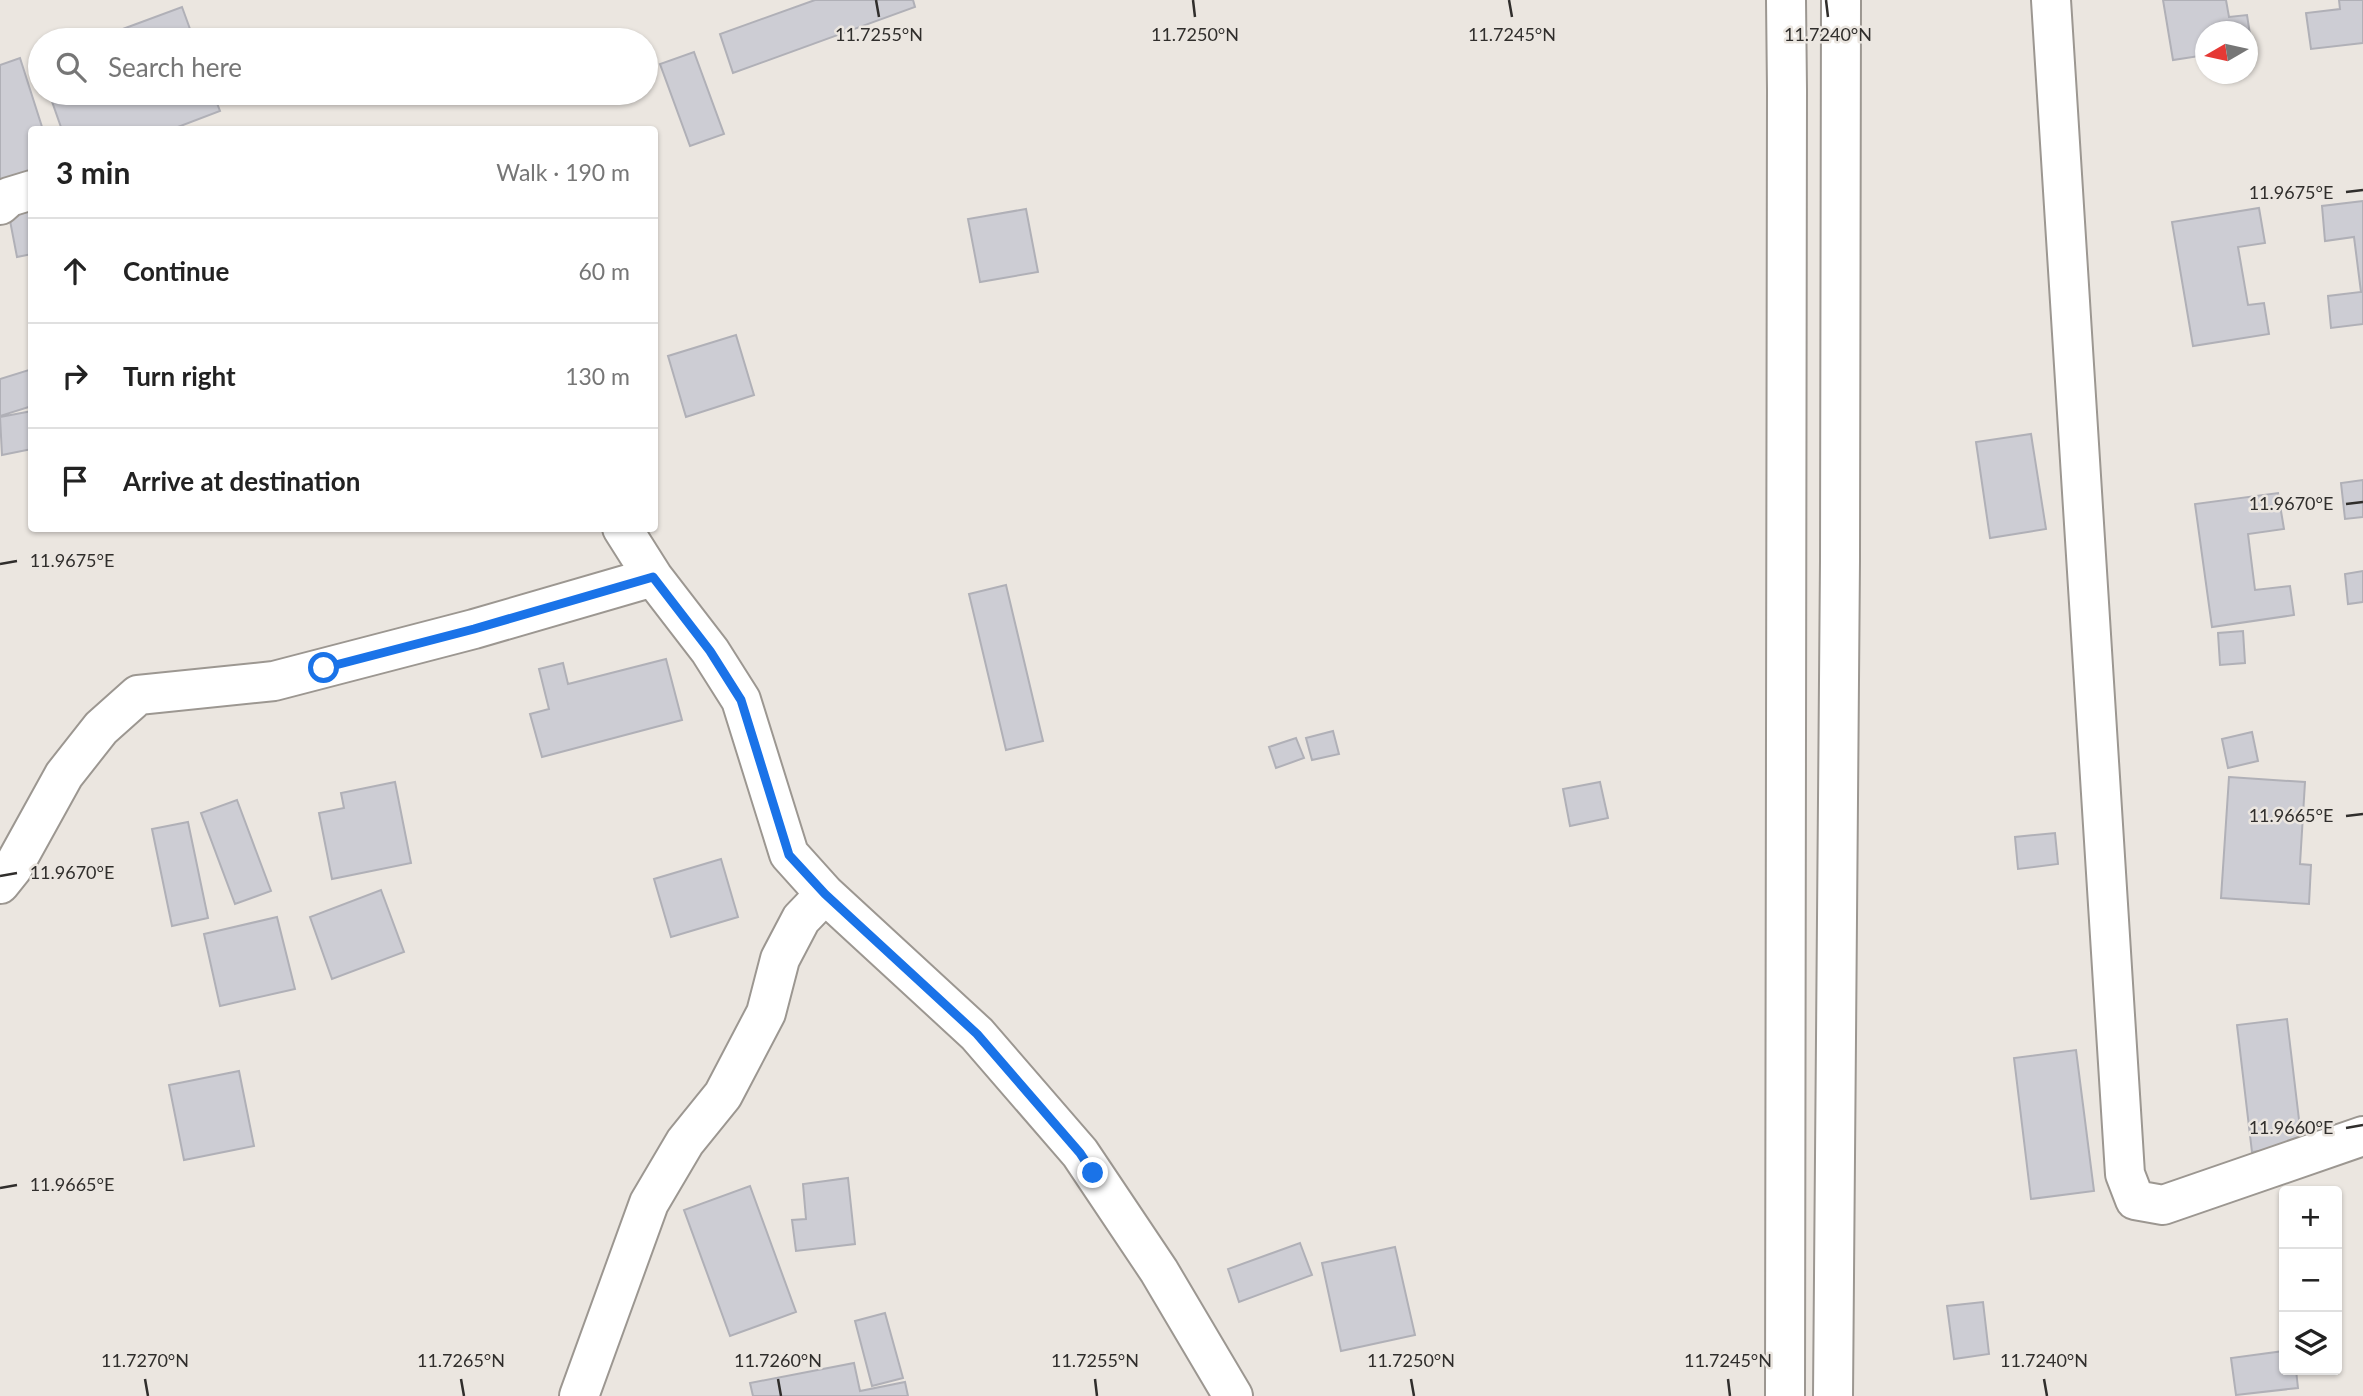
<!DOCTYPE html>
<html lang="en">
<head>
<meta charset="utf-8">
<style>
	:root { --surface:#fff; --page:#f2f2f2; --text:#222; --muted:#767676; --line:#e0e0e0 }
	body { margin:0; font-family:Lato,sans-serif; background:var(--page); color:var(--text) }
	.controls { position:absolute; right:21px; bottom:21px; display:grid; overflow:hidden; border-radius:7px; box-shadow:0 2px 5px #0004 }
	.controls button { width:63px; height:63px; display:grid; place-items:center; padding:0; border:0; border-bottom:2px solid var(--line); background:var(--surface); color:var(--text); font:35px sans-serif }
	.compass { position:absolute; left:2195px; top:21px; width:63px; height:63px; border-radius:50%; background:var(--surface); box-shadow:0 2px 5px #0004; rotate:261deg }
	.stop { position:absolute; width:21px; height:21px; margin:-16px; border:5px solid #1a73e8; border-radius:50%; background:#fff }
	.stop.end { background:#1a73e8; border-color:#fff; box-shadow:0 2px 7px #0008 }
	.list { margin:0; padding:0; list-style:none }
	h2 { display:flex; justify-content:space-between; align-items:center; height:91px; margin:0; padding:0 28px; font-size:30px }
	h2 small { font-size:23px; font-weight:400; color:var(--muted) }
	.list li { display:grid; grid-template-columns:46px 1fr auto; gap:21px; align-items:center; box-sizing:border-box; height:105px; padding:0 28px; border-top:2px solid var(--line) }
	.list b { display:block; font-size:26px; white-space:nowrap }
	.list em { font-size:23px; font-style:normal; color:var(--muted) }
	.icon { flex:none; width:38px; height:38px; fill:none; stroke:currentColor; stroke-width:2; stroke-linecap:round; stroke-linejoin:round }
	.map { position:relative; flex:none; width:2363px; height:1396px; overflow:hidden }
	.search { position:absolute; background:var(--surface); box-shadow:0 2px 5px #0004; left:28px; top:28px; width:630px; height:77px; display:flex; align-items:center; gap:18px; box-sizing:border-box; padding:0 24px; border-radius:38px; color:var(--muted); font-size:26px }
	.panel { position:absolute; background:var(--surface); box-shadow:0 2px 5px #0004; left:28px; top:126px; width:630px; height:406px; border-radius:7px }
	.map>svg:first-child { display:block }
</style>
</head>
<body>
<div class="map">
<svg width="2363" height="1396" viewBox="0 0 2363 1396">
	<rect width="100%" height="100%" fill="#ebe6e0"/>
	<path fill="#cdcdd4" stroke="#b0b0b7" stroke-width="2" d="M 815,0 L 913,0 L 915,7 L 733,73 L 720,34 Z
		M 2163,0 L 2226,0 L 2229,17 L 2247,15 L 2252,47 L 2248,48 L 2248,32 L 2206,32 L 2206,55 L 2173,60 Z
		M 2339,0 L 2363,0 L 2363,43 L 2311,49 L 2306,13 L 2340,9 Z
		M 182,7 L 194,40 L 93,40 Z
		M 694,52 L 724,134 L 690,146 L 660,64 Z
		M 20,58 L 43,130 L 32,130 L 32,181 L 0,188 L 0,65 Z
		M 49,93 L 213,93 L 220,111 L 170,130 L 62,130 Z
		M 32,200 L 32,254 L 17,257 L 7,205 Z
		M 2363,201 L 2363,324 L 2331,328 L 2328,296 L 2361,292 L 2354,237 L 2325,241 L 2322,206 Z
		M 2259,208 L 2265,243 L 2238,247 L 2248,305 L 2264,303 L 2269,334 L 2193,346 L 2172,222 Z
		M 1026,209 L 1038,272 L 980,282 L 968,219 Z
		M 736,335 L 754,395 L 686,417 L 668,356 Z
		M 32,369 L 32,406 L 0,416 L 0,379 Z
		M 32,411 L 32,449 L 2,455 L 0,417 Z
		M 2031,434 L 2046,529 L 1990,538 L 1976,442 Z
		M 2363,480 L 2363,517 L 2345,519 L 2341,483 Z
		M 2278,493 L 2284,529 L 2248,534 L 2255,590 L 2290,586 L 2294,615 L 2212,627 L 2195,504 Z
		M 2363,571 L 2363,602 L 2348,604 L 2345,574 Z
		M 1006,585 L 1043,741 L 1006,750 L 969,594 Z
		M 2243,631 L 2245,663 L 2220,665 L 2218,633 Z
		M 666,659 L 682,720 L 542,757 L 530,714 L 549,709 L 539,669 L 563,663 L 568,684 Z
		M 1333,731 L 1339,754 L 1312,760 L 1306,738 Z
		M 2252,732 L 2258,761 L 2228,768 L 2222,739 Z
		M 1296,738 L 1304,758 L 1276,768 L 1269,747 Z
		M 2229,777 L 2305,782 L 2300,864 L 2311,865 L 2309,904 L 2221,898 Z
		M 395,782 L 411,863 L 332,879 L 319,813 L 344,808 L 341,793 Z
		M 1600,782 L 1608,818 L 1570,826 L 1563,789 Z
		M 237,800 L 271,891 L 235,904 L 201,813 Z
		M 188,822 L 208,918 L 172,926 L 152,829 Z
		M 2055,833 L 2058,864 L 2018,869 L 2015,837 Z
		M 721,859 L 738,917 L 671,937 L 654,879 Z
		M 381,890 L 404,952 L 332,979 L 310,917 Z
		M 277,917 L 295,989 L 220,1006 L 204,934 Z
		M 2287,1019 L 2302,1145 L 2252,1152 L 2237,1025 Z
		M 2076,1050 L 2094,1191 L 2031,1199 L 2014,1058 Z
		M 239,1071 L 254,1146 L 184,1160 L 169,1085 Z
		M 848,1178 L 855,1244 L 796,1251 L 792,1220 L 806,1219 L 803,1184 Z
		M 750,1186 L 796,1312 L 730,1336 L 684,1210 Z
		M 1300,1243 L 1312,1275 L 1239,1302 L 1228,1269 Z
		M 1395,1247 L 1415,1335 L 1341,1351 L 1322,1263 Z
		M 1983,1302 L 1989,1354 L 1954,1359 L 1947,1306 Z
		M 885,1313 L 903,1378 L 872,1386 L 855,1321 Z
		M 2284,1351 L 2284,1370 L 2296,1370 L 2298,1388 L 2236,1395 L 2231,1358 Z
		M 854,1363 L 860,1391 L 905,1382 L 908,1396 L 753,1396 L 750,1383 Z"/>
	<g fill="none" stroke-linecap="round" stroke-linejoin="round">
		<g stroke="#9c9791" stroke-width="42">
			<path id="minor" d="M 2051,0 L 2125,1174 L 2135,1200 L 2163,1205 L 2363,1136
				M 0,205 L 9,197 L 32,190
				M 622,528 L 653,577 L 710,651 L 741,700 L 789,854 L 825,894 L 977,1034 L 1080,1153 L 1159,1271 L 1233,1396
				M 0,884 L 12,869 L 64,775 L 101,728 L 138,695 L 274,681 L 474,629 L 653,577
				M 579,1396 L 649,1203 L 685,1142 L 723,1095 L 766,1013 L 780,959 L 801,919 L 825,894"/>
		</g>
		<g stroke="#9c9791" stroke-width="42">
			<path id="major" d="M 1785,1396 L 1787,90 L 1786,0
				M 1833,1396 L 1840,561 L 1841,0"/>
		</g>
		<use href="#minor" stroke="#fff" stroke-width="38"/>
		<use href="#major" stroke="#fff" stroke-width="38"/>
	</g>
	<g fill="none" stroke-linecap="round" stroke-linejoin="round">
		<path stroke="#1a73e8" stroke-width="9" d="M 324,668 L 474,629 L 653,577 L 710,651 L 741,700 L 789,855 L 825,894 L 977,1034 L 1080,1153 L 1093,1173"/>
	</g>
	<path fill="none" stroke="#302e2c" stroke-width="2.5" d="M 876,0 L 879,17M 1193,0 L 1195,17M 1509,0 L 1512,17M 1826,0 L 1828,17M 2346,192 L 2363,190M 2346,504 L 2363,502M 0,564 L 17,561M 2346,816 L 2363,814M 0,876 L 17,873M 2346,1128 L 2363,1125M 0,1188 L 17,1185M 145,1379 L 148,1396M 461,1379 L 464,1396M 778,1379 L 781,1396M 1095,1379 L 1097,1396M 1411,1379 L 1414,1396M 1728,1379 L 1730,1396M 2044,1379 L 2047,1396"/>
	<g font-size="18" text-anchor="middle" fill="#302e2c" stroke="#ebe6e0" stroke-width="5" stroke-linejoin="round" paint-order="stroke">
		<text x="879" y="41">11.7255°N</text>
		<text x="1195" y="41">11.7250°N</text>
		<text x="1512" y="41">11.7245°N</text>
		<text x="1828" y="41">11.7240°N</text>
		<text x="2291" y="199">11.9675°E</text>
		<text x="2291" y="510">11.9670°E</text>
		<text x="72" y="567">11.9675°E</text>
		<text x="2291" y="822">11.9665°E</text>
		<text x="72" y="879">11.9670°E</text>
		<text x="2291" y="1134">11.9660°E</text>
		<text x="72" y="1191">11.9665°E</text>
		<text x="145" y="1367">11.7270°N</text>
		<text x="461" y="1367">11.7265°N</text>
		<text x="778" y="1367">11.7260°N</text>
		<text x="1095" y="1367">11.7255°N</text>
		<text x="1411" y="1367">11.7250°N</text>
		<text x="1728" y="1367">11.7245°N</text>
		<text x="2044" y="1367">11.7240°N</text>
	</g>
</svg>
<div class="controls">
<button>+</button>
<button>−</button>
<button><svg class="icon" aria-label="layers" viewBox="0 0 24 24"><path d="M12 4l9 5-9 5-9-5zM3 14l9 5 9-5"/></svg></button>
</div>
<svg class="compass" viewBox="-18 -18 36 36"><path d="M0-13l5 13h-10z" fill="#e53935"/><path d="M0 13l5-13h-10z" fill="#767676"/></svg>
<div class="stop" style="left:324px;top:668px"></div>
<div class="stop end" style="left:1093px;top:1173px"></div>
<div class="search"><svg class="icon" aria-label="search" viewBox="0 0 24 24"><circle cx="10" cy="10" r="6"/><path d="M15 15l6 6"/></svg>Search here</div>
<section class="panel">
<h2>3 min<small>Walk · 190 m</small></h2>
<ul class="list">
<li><svg class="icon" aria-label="ahead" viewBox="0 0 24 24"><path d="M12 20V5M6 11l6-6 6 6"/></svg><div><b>Continue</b></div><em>60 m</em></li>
<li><svg class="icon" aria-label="right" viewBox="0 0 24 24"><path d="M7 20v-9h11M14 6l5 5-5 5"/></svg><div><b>Turn right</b></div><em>130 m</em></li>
<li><svg class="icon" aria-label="arrive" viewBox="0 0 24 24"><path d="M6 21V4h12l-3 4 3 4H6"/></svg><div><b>Arrive at destination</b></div></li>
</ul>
</section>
</div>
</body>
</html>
